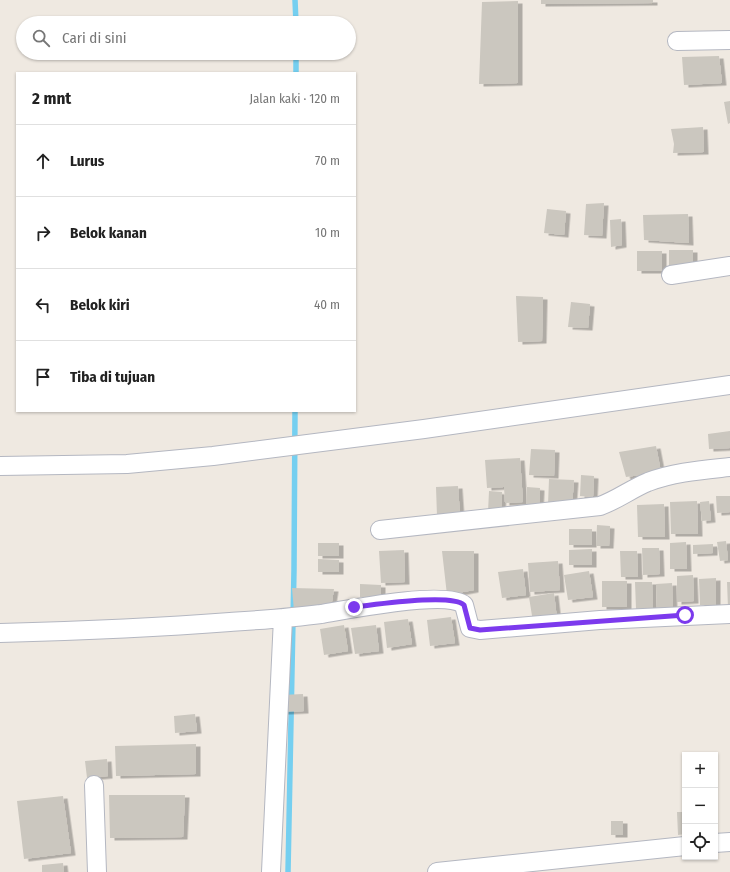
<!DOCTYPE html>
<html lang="id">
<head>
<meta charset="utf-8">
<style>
	:root { --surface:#fff; --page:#f6f6f6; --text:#222; --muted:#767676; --line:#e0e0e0 }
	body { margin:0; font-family:"Fira Sans Condensed",sans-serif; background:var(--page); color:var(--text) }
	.controls { position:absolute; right:12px; bottom:12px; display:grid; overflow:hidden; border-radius:0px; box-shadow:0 1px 3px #0004 }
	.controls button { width:36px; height:36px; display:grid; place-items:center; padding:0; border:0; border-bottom:1px solid var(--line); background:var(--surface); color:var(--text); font:20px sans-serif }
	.stop { position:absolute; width:12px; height:12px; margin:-9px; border:3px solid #7c3aed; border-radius:50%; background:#fff }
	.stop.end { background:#7c3aed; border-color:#fff; box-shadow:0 1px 4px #0008 }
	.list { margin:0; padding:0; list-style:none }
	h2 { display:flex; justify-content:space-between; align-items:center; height:52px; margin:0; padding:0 16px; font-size:17px }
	h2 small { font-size:13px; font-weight:400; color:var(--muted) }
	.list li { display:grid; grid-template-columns:26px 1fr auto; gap:12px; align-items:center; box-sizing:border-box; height:72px; padding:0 16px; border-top:1px solid var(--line) }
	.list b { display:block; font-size:15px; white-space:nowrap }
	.list em { font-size:13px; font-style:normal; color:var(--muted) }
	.icon { flex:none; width:22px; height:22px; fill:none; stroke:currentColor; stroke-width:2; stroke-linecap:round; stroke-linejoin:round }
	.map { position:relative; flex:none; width:730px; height:872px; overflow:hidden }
	.search { position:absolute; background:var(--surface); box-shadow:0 1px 3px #0004; left:16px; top:16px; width:340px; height:44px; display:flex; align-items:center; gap:10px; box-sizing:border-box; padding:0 14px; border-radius:22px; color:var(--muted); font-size:15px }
	.panel { position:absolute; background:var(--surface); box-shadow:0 1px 3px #0004; left:16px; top:72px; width:340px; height:340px; border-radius:0px }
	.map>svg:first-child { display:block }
</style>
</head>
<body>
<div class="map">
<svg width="730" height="872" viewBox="0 0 730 872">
	<defs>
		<filter id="shadow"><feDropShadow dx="4.5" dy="2.5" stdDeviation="0" flood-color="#0004"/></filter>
	</defs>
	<rect width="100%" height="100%" fill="#efe9e1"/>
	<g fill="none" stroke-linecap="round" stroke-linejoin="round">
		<path stroke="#75cff0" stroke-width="5.5" d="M 295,0 L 296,23
			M 296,73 L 296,53
			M 288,872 L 294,570 L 295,411"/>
	</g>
	<path fill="#cbc7bf" filter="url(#shadow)" d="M 541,0 L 653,0 L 653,3 L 541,4 Z
		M 518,1 L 518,83 L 479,84 L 482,2 Z
		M 719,56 L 722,83 L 684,85 L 682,57 Z
		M 730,101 L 730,123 L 728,124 L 724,102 Z
		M 703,127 L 704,152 L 673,153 L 674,144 L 671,129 Z
		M 604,203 L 602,236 L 584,235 L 586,204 Z
		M 547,209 L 566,211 L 564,235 L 544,233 Z
		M 688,214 L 689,243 L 644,240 L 643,215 Z
		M 621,219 L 622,245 L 611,247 L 610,220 Z
		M 669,250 L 693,250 L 693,269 L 669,269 Z
		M 637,251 L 662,251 L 662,271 L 637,271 Z
		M 516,296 L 543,297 L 542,341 L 518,342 Z
		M 571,302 L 590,304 L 588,328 L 568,327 Z
		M 730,431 L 730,448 L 709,449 L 708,434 Z
		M 656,446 L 661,472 L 626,477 L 619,452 Z
		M 531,449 L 555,450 L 554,476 L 529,475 Z
		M 520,458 L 523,502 L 505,503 L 504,487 L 487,488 L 485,460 Z
		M 581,475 L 594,476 L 593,497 L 580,496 Z
		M 549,479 L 574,480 L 572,506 L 548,505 Z
		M 458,486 L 460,515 L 437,516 L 436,487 Z
		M 527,487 L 540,488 L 539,509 L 526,508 Z
		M 489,491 L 502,492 L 501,512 L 488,512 Z
		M 716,496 L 730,496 L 730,512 L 717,513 Z
		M 697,501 L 698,534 L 671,534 L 670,502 Z
		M 709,501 L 711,520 L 702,521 L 700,502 Z
		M 664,504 L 665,537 L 638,537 L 637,505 Z
		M 597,525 L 610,526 L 609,546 L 596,546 Z
		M 569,529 L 592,529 L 592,545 L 569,545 Z
		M 726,541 L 728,560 L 720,561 L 717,542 Z
		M 686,542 L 687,569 L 670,569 L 670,543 Z
		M 318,543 L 339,543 L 339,556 L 318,556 Z
		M 713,544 L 713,553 L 693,554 L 693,545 Z
		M 642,548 L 659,548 L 660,574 L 643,575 Z
		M 592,549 L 592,565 L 569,565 L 569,550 Z
		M 404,550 L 405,582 L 381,583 L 379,551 Z
		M 442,551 L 474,551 L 474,590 L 447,595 Z
		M 620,551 L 637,551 L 638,577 L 621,577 Z
		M 318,559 L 339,560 L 339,572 L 318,572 Z
		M 558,561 L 560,590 L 530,592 L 528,563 Z
		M 523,569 L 526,595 L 502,598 L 498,572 Z
		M 589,571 L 593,597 L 568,600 L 564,575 Z
		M 693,575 L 694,601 L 677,602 L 677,576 Z
		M 716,578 L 716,605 L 700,605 L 699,579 Z
		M 602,581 L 627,581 L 627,607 L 602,607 Z
		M 635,582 L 652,582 L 653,608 L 636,609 Z
		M 727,582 L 730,582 L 730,608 L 728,608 Z
		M 672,583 L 673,610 L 657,610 L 656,584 Z
		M 360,584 L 381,585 L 381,598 L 360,597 Z
		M 292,588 L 334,589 L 331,608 L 294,611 Z
		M 554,593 L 557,619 L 533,622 L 529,597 Z
		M 451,617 L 455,643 L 430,646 L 427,620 Z
		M 408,619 L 412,644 L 387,648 L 384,622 Z
		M 344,625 L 348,651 L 324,655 L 320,629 Z
		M 376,625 L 379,651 L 355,654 L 351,628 Z
		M 303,694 L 304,711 L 283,712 L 281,695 Z
		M 195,714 L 197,731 L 175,733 L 174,716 Z
		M 196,744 L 196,774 L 116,776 L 115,746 Z
		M 107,759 L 108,776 L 87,778 L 85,761 Z
		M 109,795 L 185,795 L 183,837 L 110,838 Z
		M 63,796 L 71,853 L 24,859 L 17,801 Z
		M 677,812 L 685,812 L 685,834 L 678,835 Z
		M 611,821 L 623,821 L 623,835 L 611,835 Z
		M 63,863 L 64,872 L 42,872 L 42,865 Z"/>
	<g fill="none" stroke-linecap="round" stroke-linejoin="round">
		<g stroke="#b4b7c1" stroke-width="20">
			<path id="minor" d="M 677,41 L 730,40
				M 671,275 L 730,266
				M 0,466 L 127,464 L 213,456 L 424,429 L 730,385
				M 380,530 L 600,506 C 617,500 631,489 648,482 C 674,472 702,470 730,467
				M 0,633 C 77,631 153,628 230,622 C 260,620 291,618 321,614 C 345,610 447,590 464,605 L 470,628 L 480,630 L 600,620 L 730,614
				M 94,785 L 97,872
				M 715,843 L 730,842
				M 271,872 L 283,618
				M 437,872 L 685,846"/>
		</g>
		<use href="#minor" stroke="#fff" stroke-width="18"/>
	</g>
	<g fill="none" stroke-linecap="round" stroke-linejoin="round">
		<path stroke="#7c3aed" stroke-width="5" d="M 354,607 C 374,605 451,593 464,605 L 470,628 L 480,630 L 685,615"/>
	</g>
</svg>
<div class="controls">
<button>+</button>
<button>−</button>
<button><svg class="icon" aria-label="locate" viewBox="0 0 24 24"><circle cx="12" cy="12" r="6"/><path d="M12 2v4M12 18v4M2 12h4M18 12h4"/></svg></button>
</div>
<div class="stop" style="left:685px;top:615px"></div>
<div class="stop end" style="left:354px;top:607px"></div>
<div class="search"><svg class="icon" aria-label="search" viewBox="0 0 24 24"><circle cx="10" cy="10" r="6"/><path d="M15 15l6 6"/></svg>Cari di sini</div>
<section class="panel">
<h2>2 mnt<small>Jalan kaki · 120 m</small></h2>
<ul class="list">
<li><svg class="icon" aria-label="ahead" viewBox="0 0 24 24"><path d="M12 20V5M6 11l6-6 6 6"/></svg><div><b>Lurus</b></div><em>70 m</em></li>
<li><svg class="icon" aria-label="right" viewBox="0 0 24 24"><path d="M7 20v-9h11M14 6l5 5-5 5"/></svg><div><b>Belok kanan</b></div><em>10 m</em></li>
<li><svg class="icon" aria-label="left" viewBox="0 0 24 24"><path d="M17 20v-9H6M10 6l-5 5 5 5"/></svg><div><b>Belok kiri</b></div><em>40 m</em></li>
<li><svg class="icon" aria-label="arrive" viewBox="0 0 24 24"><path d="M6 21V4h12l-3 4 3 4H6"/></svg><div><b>Tiba di tujuan</b></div></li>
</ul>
</section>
</div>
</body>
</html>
